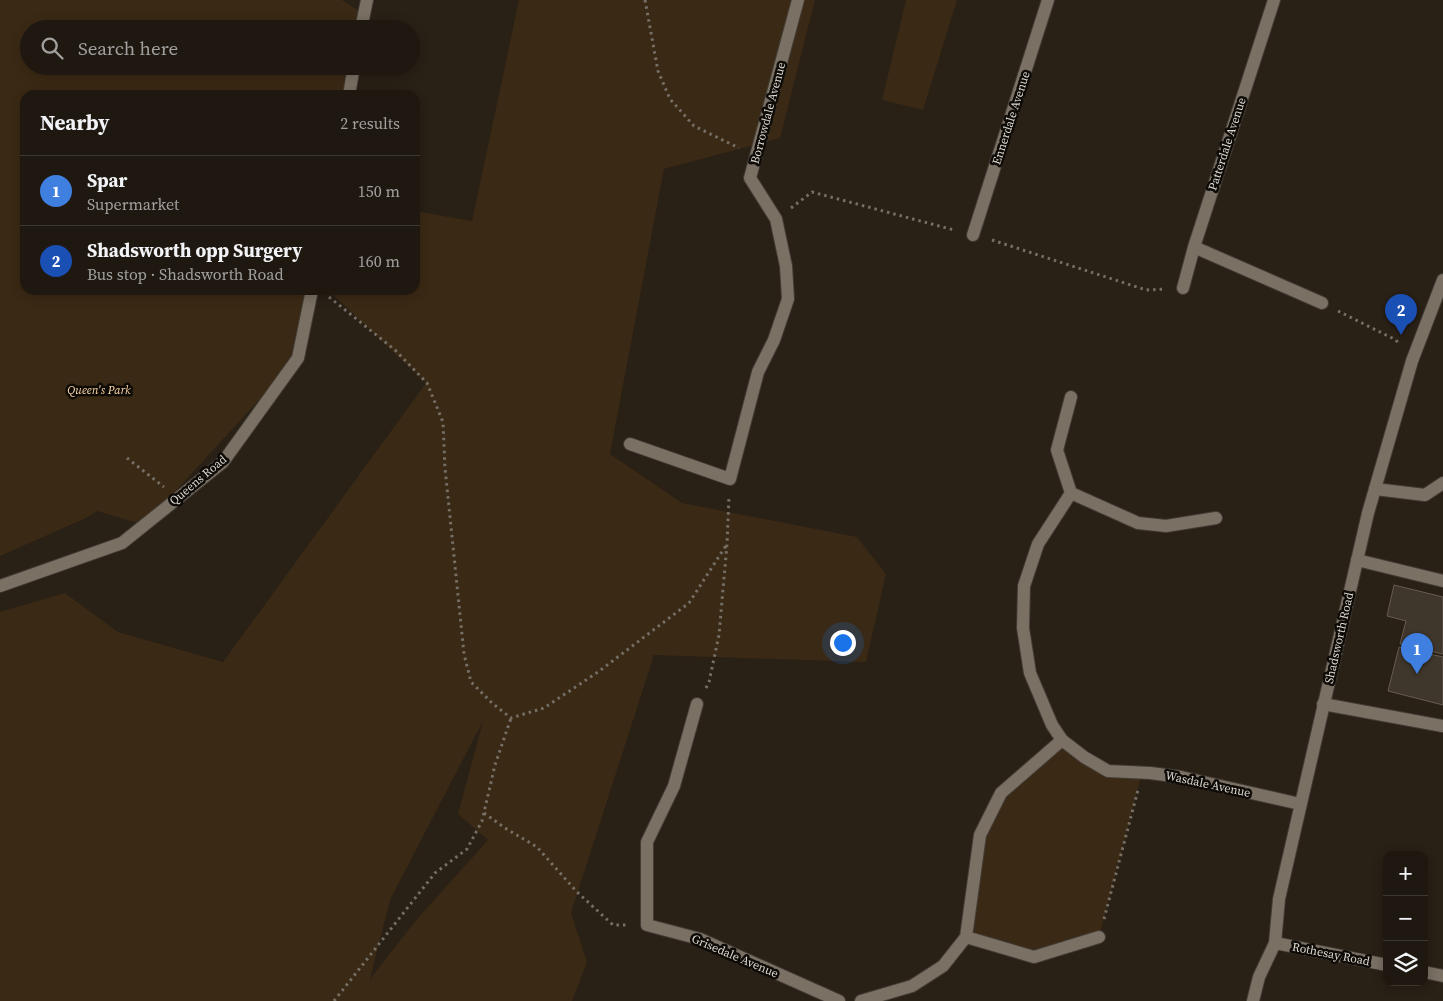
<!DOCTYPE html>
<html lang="en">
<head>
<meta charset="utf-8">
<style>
	:root { --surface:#1f1810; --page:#272119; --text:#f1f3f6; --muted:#a1a09f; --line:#3c3730; --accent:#d59cfb }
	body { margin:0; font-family:"Source Serif 4",serif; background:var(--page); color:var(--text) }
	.controls { position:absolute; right:15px; bottom:15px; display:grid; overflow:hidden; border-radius:10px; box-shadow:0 2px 12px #0003 }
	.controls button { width:45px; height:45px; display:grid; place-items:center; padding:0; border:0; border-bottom:1px solid var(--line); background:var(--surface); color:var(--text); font:25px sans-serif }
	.you { position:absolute; left:842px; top:642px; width:18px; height:18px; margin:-12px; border:4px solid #fff; border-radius:50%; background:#1a73e8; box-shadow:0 0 0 8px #1a73e833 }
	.badge { display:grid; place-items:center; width:32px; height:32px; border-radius:50%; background:var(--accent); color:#fff; font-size:16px; font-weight:700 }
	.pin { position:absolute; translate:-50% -41px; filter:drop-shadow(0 1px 2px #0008) }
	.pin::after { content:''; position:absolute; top:26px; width:18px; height:15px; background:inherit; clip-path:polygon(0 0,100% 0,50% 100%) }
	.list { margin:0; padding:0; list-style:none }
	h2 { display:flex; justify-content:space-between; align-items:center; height:65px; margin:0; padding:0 20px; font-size:21px }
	h2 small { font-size:16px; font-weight:400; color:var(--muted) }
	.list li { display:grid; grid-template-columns:32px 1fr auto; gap:15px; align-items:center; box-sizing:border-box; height:70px; padding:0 20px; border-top:1px solid var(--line) }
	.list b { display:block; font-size:19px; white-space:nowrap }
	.list p { margin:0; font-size:16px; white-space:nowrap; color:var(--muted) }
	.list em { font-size:16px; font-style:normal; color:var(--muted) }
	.icon { flex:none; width:28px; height:28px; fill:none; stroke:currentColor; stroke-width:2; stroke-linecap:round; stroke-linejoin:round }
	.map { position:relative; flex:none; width:1443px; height:1001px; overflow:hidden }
	.search { position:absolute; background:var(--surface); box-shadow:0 2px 12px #0003; left:20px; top:20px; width:400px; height:55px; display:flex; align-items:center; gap:12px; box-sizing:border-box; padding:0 18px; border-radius:28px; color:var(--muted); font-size:19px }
	.panel { position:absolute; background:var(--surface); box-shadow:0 2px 12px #0003; left:20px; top:90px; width:400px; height:205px; border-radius:15px }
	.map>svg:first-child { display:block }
</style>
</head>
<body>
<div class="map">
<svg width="1443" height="1001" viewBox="0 0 1443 1001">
	<rect width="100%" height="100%" fill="#292016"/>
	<path fill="#3a2914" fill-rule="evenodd" d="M 0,0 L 342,0 L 364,14 L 361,29 L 29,29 L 29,66 L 354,66 L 349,95 L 25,95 L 25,290 L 311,290 L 298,358 L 144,525 L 97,511 L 86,518 L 0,556 Z
		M 519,0 L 815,0 L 780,138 L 664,169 L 610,454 L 682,503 L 857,537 L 886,574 L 866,662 L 654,655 L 571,913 L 587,962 L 572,1001 L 0,1001 L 0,612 L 65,593 L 118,632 L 223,662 L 426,383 L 328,290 L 415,290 L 415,211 L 472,221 ZM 483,721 L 458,814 L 488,840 L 417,919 L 370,979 L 390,900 Z
		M 906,0 L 957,0 L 923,110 L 882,100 Z
		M 1062,740 L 1108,771 L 1142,773 L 1099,937 L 1034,957 L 966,937 L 979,846 L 1001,793 Z"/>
	<path fill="#40372c" stroke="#665c51" d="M 1394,585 L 1443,597 L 1443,654 L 1400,644 L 1406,621 L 1387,616 Z
		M 1399,647 L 1443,657 L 1443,705 L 1388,691 Z"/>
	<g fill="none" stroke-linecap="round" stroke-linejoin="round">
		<g stroke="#423c35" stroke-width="14">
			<path id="service" d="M 630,444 L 690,465
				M 1375,489 L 1425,495 L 1443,483
				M 1357,560 L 1443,581
				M 1323,704 L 1443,726"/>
		</g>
		<g stroke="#423c35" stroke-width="14">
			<path id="minor" d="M 361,29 L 367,0
				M 349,95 L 354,66
				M 973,235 L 1048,0
				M 1194,247 L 1322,303
				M 1183,288 L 1194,247 L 1274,0
				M 1071,397 L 1057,450 L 1071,493 L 1038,544 L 1024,586 L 1023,628 L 1030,673 L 1052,725 L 1062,740 L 1084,757 L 1108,771 L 1150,773 L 1181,777 L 1300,804
				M 690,465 L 730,479 L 758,372 L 774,340 L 788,299 L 786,266 L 776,219 L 750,178 L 798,0
				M 1071,493 L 1138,523 L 1166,526 L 1216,518
				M 0,586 L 122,543 L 223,462 L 298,358 L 312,290
				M 697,704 L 674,786 L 647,842 L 647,925 L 700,939 L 839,1001
				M 966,937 L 1034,957 L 1099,937
				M 861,1001 L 912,986 L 943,966 L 966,937 L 980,835 L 1001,793 L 1062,740"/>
		</g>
		<g stroke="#423c35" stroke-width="14">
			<path id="tertiary" d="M 1275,943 L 1387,965
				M 1424,972 L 1443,976"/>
		</g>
		<g stroke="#423c35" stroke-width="14">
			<path id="secondary" d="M 1253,1001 L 1259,977 L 1275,943 L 1279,899 L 1368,513 L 1412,361 L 1443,280"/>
		</g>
		<path stroke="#766f66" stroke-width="3" stroke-dasharray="2.5 4" stroke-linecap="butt" d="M 645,0 L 658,71 L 670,99 L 694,126 L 739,148
			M 791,208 L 812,192 L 954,230
			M 992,240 L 1146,290 L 1165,289
			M 329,297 L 395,350 L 427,383 L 443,422 L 445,468 L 464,654 L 471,682 L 492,703 L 511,718 L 544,708 L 598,672 L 689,603 L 727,544
			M 1338,311 L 1396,340 L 1398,343
			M 127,458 L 164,487
			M 706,688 L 709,682 L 719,635 L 727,544 L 729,497
			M 484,813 L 505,828 L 537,847 L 577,892 L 613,925 L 629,925
			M 1104,919 L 1138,790
			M 334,1001 L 435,873 L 467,849 L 482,821 L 495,765 L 511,718"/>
		<use href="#service" stroke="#7a7064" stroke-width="12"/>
		<use href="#minor" stroke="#7a7064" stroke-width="12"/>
		<use href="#tertiary" stroke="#7a7064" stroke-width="12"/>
		<use href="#secondary" stroke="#7a7064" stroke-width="12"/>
	</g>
	<g text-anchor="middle" stroke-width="5" stroke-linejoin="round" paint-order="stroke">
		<g font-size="12" fill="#ded9d2" stroke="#0e0b07">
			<text transform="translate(768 113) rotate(-75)" y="4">Borrowdale Avenue</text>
			<text transform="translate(1011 118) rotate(-72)" y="4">Ennerdale Avenue</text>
			<text transform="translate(1227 144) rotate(-72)" y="4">Patterdale Avenue</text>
			<text transform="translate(198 480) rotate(-40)" y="4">Queens Road</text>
			<text transform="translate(1339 638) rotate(-77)" y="4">Shadsworth Road</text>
			<text transform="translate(1208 784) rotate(12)" y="4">Wasdale Avenue</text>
			<text transform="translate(1331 954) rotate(11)" y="4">Rothesay Road</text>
			<text transform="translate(735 956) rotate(23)" y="4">Grisedale Avenue</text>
		</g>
		<g font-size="12" font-style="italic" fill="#ffd8aa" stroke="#0e0b07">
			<text x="99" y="394">Queen's Park</text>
		</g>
	</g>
</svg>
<div class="controls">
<button>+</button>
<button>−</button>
<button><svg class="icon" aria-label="layers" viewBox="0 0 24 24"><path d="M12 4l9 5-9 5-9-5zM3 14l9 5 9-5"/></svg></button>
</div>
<div class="you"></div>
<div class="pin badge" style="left:1417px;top:674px;background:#3f7fe0">1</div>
<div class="pin badge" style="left:1401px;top:335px;background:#1a4fb4">2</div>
<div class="search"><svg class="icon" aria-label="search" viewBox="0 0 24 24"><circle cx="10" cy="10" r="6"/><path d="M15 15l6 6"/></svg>Search here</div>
<section class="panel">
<h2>Nearby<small>2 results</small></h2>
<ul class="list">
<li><span class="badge" style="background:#3f7fe0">1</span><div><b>Spar</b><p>Supermarket</p></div><em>150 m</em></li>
<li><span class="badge" style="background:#1a4fb4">2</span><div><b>Shadsworth opp Surgery</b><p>Bus stop · Shadsworth Road</p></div><em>160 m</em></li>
</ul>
</section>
</div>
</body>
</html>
